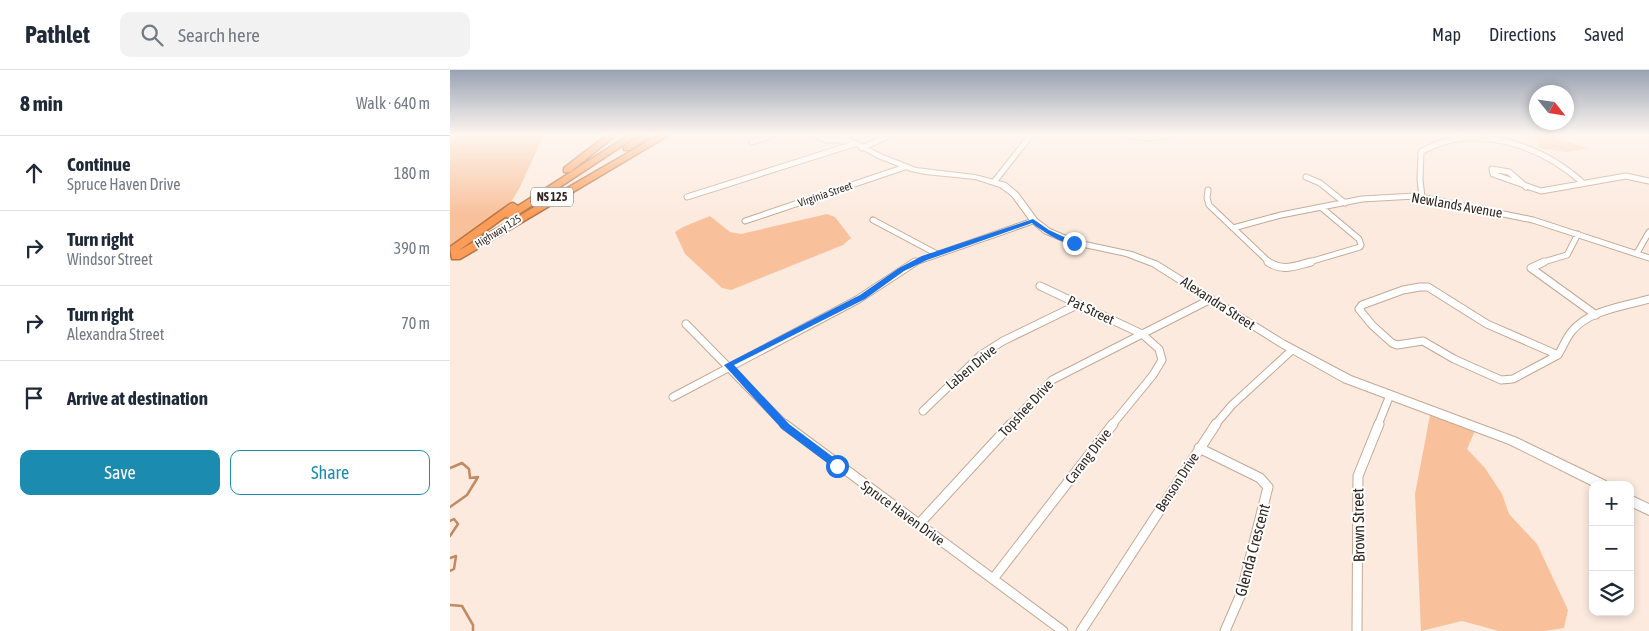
<!DOCTYPE html>
<html lang="en">
<head>
<meta charset="utf-8">
<style>
	:root { --surface:#fff; --page:#f2f2f3; --text:#1f2937; --muted:#747a83; --line:#e0e1e3; --accent:#1c8bb0 }
	body { margin:0; font-family:"Asap Condensed",sans-serif; background:var(--page); color:var(--text) }
	.controls { position:absolute; right:15px; bottom:15px; display:grid; overflow:hidden; border-radius:10px; box-shadow:0 2px 8px #0003 }
	.controls button { width:45px; height:45px; display:grid; place-items:center; padding:0; border:0; border-bottom:1px solid var(--line); background:var(--surface); color:var(--text); font:25px sans-serif }
	.compass { position:absolute; left:1079px; top:15px; width:45px; height:45px; border-radius:50%; background:var(--surface); box-shadow:0 2px 8px #0003; rotate:120deg }
	.stop { position:absolute; width:15px; height:15px; margin:-11px; border:4px solid #1a73e8; border-radius:50%; background:#fff }
	.stop.end { background:#1a73e8; border-color:#fff; box-shadow:0 1px 5px #0008 }
	.list { margin:0; padding:0; list-style:none }
	h2 { display:flex; justify-content:space-between; align-items:center; height:65px; margin:0; padding:0 20px; font-size:21px }
	h2 small { font-size:16px; font-weight:400; color:var(--muted) }
	.list li { display:grid; grid-template-columns:32px 1fr auto; gap:15px; align-items:center; box-sizing:border-box; height:75px; padding:0 20px; border-top:1px solid var(--line) }
	.list b { display:block; font-size:19px; white-space:nowrap }
	.list p { margin:0; font-size:16px; white-space:nowrap; color:var(--muted) }
	.list em { font-size:16px; font-style:normal; color:var(--muted) }
	.actions { display:flex; gap:10px; padding:15px 20px }
	.actions a { flex:1; padding:11px 0; border:1px solid var(--accent); border-radius:10px; text-align:center; font-size:18px; color:var(--accent) }
	.actions .main { background:var(--accent); color:#fff }
	.icon { flex:none; width:28px; height:28px; fill:none; stroke:currentColor; stroke-width:2; stroke-linecap:round; stroke-linejoin:round }
	.map { position:relative; flex:none; width:1199px; height:561px; overflow:hidden }
	header { display:flex; align-items:center; gap:30px; box-sizing:border-box; height:70px; padding:0 25px; background:var(--surface); border-bottom:1px solid var(--line) }
	header strong { font-size:24px }
	nav { display:flex; gap:28px; margin-inline-start:auto; font-size:18px }
	.search { width:350px; height:45px; background:var(--page); display:flex; align-items:center; gap:12px; box-sizing:border-box; padding:0 18px; border-radius:10px; color:var(--muted); font-size:19px }
	main { display:flex }
	aside { flex:1; background:var(--surface) }
	.map>svg:first-child { display:block }
</style>
</head>
<body>
<header>
<strong>Pathlet</strong>
<div class="search"><svg class="icon" aria-label="search" viewBox="0 0 24 24"><circle cx="10" cy="10" r="6"/><path d="M15 15l6 6"/></svg>Search here</div>
<nav><a>Map</a><a>Directions</a><a>Saved</a></nav>
</header>
<main>
<aside>
<h2>8 min<small>Walk · 640 m</small></h2>
<ul class="list">
<li><svg class="icon" aria-label="ahead" viewBox="0 0 24 24"><path d="M12 20V5M6 11l6-6 6 6"/></svg><div><b>Continue</b><p>Spruce Haven Drive</p></div><em>180 m</em></li>
<li><svg class="icon" aria-label="right" viewBox="0 0 24 24"><path d="M7 20v-9h11M14 6l5 5-5 5"/></svg><div><b>Turn right</b><p>Windsor Street</p></div><em>390 m</em></li>
<li><svg class="icon" aria-label="right" viewBox="0 0 24 24"><path d="M7 20v-9h11M14 6l5 5-5 5"/></svg><div><b>Turn right</b><p>Alexandra Street</p></div><em>70 m</em></li>
<li><svg class="icon" aria-label="arrive" viewBox="0 0 24 24"><path d="M6 21V4h12l-3 4 3 4H6"/></svg><div><b>Arrive at destination</b></div></li>
</ul>
<div class="actions"><a class="main">Save</a><a>Share</a></div>
</aside>
<div class="map">
<svg width="1199" height="561" viewBox="0 0 1199 561">
	<rect width="100%" height="100%" fill="#fceade"/>
	<path fill="#f8c19c" d="M 0,65 L 94,65 L 70,117 L 52,147 L 0,176 Z
		M 1069,65 L 1096,65 L 1138,78 L 1117,82 L 1089,78 L 1088,70 Z
		M 377,144 L 385,147 L 401,168 L 393,175 L 281,220 L 272,218 L 235,184 L 225,162 L 233,157 L 260,146 L 280,162 L 291,164 Z
		M 981,340 L 1027,356 L 1017,379 L 1035,398 L 1052,424 L 1059,444 L 1087,474 L 1118,540 L 1114,558 L 1094,561 L 1049,561 L 1012,551 L 971,561 L 965,424 Z"/>
	<g fill="none" stroke-linecap="round" stroke-linejoin="round">
		<path stroke="#c28a63" stroke-width="2.5" d="M 0,398 L 12,393 L 19,399 L 20,408 L 28,407 L 17,425 L 0,437
			M 0,451 L 4,449 L 8,454 L 0,466
			M 0,488 L 6,486 L 4,499 L 0,501
			M 0,535 L 12,536 L 23,555 L 23,561"/>
		<g stroke="#c4a895" stroke-width="7">
			<path id="minor-far2" d="M 366,65 L 376,70 L 397,70
				M 676,65 L 698,68 L 722,65
				M 302,72 L 322,65
				M 412,78 L 440,65
				M 1042,99 L 1059,102 L 1074,115 L 1043,104 Z
				M 856,107 L 870,113 L 895,133
				M 544,112 L 581,65
				M 1074,115 L 1091,121 L 1176,106 L 1199,111
				M 1074,115 L 1076,117
				M 758,120 L 757,128 L 759,135 L 820,193
				M 237,127 L 404,74
				M 972,127 L 970,110 L 971,82 C 1023,51 1091,75 1133,113
				M 423,150 L 487,184
				M 295,151 L 455,97
				M 783,158 L 831,145 L 912,129 L 965,126 L 1083,150 L 1199,188
				M 1187,183 L 1199,162
				M 463,193 L 583,151
				M 856,193 L 910,177 L 911,175 L 909,169 L 872,138
				M 1090,193 L 1117,185 L 1128,164"/>
		</g>
		<g stroke="#c4a895" stroke-width="9">
			<path id="minor-far1" d="M 818,192 C 834,202 844,196 861,192
				M 1094,192 L 1081,198 L 1146,245
				M 590,216 L 692,264 L 709,279 L 712,290 L 703,305 L 662,355
				M 970,217 L 978,217 L 1037,254 L 1108,285 L 1063,309 L 1051,310 L 1004,289 L 973,271 L 947,275 L 942,273 L 922,255 L 909,239 L 912,235 L 953,220 Z
				M 236,254 L 335,355
				M 1108,285 C 1113,277 1116,268 1122,261 C 1139,240 1175,236 1199,229
				M 223,327 L 407,230 L 465,192
				M 473,341 L 531,285 L 553,271 L 629,234
				M 560,355 L 602,310 L 761,229
				M 765,355 L 782,335 L 842,280
				M 928,355 L 940,325"/>
		</g>
		<g stroke="#c4a895" stroke-width="11">
			<path id="minor" d="M 334,354 L 613,561
				M 749,378 L 810,408 L 818,417 L 791,524 L 775,561
				M 469,454 L 561,354
				M 543,509 L 663,354
				M 631,561 L 766,354
				M 907,561 L 908,406 L 929,354"/>
		</g>
		<g stroke="#c4a895" stroke-width="2">
			<path id="secondary" d="M 386,65 L 394,65 L 433,85 L 466,98 L 525,105 L 556,113 L 568,123 L 587,149 L 600,159 L 626,170 L 682,182 L 708,192 L 835,271 L 901,306 L 1067,368 L 1156,411 L 1158,415 L 1143,415 L 1143,416 L 1059,374 L 893,312 L 829,276 L 702,196 L 676,186 L 620,174 L 594,163 L 581,152 L 562,126 L 550,117 L 525,109 L 475,104 L 461,101 L 428,88 Z
				M 1180,425 L 1199,434 L 1199,445 L 1180,436 Z"/>
		</g>
		<g stroke="#b57445" stroke-width="3">
			<path id="motorway" d="M 157,65 L 166,65 L 120,102 L 114,102 L 114,98 Z
				M 179,65 L 187,66 L 63,148 L 55,147 L 8,181 L 209,65 L 219,65 L 10,189 L 2,189 L 0,177 L 60,134 L 63,133 L 68,136 Z
				M 191,65 L 201,65 L 180,80 L 174,80 L 174,76 Z"/>
		</g>
		<use href="#minor-far2" stroke="#fff" stroke-width="5"/>
		<use href="#minor-far1" stroke="#fff" stroke-width="7"/>
		<use href="#minor" stroke="#fff" stroke-width="9"/>
		<use href="#secondary" fill="#fff" fill-rule="evenodd"/>
		<use href="#motorway" fill="#fb9d59" fill-rule="evenodd"/>
	</g>
	<linearGradient id="sky" x2="0" y2="1"><stop stop-color="#99a3b3"/><stop offset="0.45" stop-color="#fef6f0"/><stop offset="1" stop-color="#fef6f0" stop-opacity="0"/></linearGradient>
	<rect width="1199" height="144" fill="url(#sky)"/>
	<path fill="#1a73e8" d="M 583,149 L 599,160 L 627,173 C 618,178 590,160 582,153 L 477,190 L 454,201 L 415,229 L 284,295 L 339,354 L 391,393 L 391,398 L 384,398 L 332,359 L 274,295 L 410,225 L 449,198 L 472,186 Z"/>
	<g text-anchor="middle" stroke-width="4" stroke-linejoin="round" paint-order="stroke">
		<g font-size="11" fill="#322720" stroke="#fff">
			<text transform="translate(375 124) rotate(-19)" y="4">Virginia Street</text>
			<text transform="translate(48 161) rotate(-32)" y="4">Highway 125</text>
		</g>
		<rect fill="#fff" stroke="#706863" stroke-width="1" x="81" y="117.5" width="42" height="19" rx="4"/>
		<g font-size="12" font-weight="bold" fill="#322720">
			<text x="102" y="131">NS 125</text>
		</g>
		<g font-size="14" fill="#322720" stroke="#fff">
			<text transform="translate(1007 135) rotate(10)" y="5">Newlands Avenue</text>
			<text transform="translate(768 233) rotate(33)" y="5">Alexandra Street</text>
			<text transform="translate(641 240) rotate(25)" y="5">Pat Street</text>
			<text transform="translate(521 297) rotate(-40)" y="5">Laben Drive</text>
			<text transform="translate(576 338) rotate(-47)" y="5">Topshee Drive</text>
			<text transform="translate(638 386) rotate(-52)" y="5">Carang Drive</text>
			<text transform="translate(727 412) rotate(-57)" y="5">Benson Drive</text>
			<text transform="translate(453 443) rotate(36)" y="5">Spruce Haven Drive</text>
		</g>
		<g font-size="16" fill="#322720" stroke="#fff">
			<text transform="translate(908 455) rotate(-91)" y="6">Brown Street</text>
			<text transform="translate(802 480) rotate(-75)" y="6">Glenda Crescent</text>
		</g>
	</g>
</svg>
<div class="controls">
<button>+</button>
<button>−</button>
<button><svg class="icon" aria-label="layers" viewBox="0 0 24 24"><path d="M12 4l9 5-9 5-9-5zM3 14l9 5 9-5"/></svg></button>
</div>
<svg class="compass" viewBox="-18 -18 36 36"><path d="M0-13l5 13h-10z" fill="#e53935"/><path d="M0 13l5-13h-10z" fill="#747a83"/></svg>
<div class="stop" style="left:387px;top:396px"></div>
<div class="stop end" style="left:624px;top:173px"></div>
</div>
</main>
</body>
</html>
